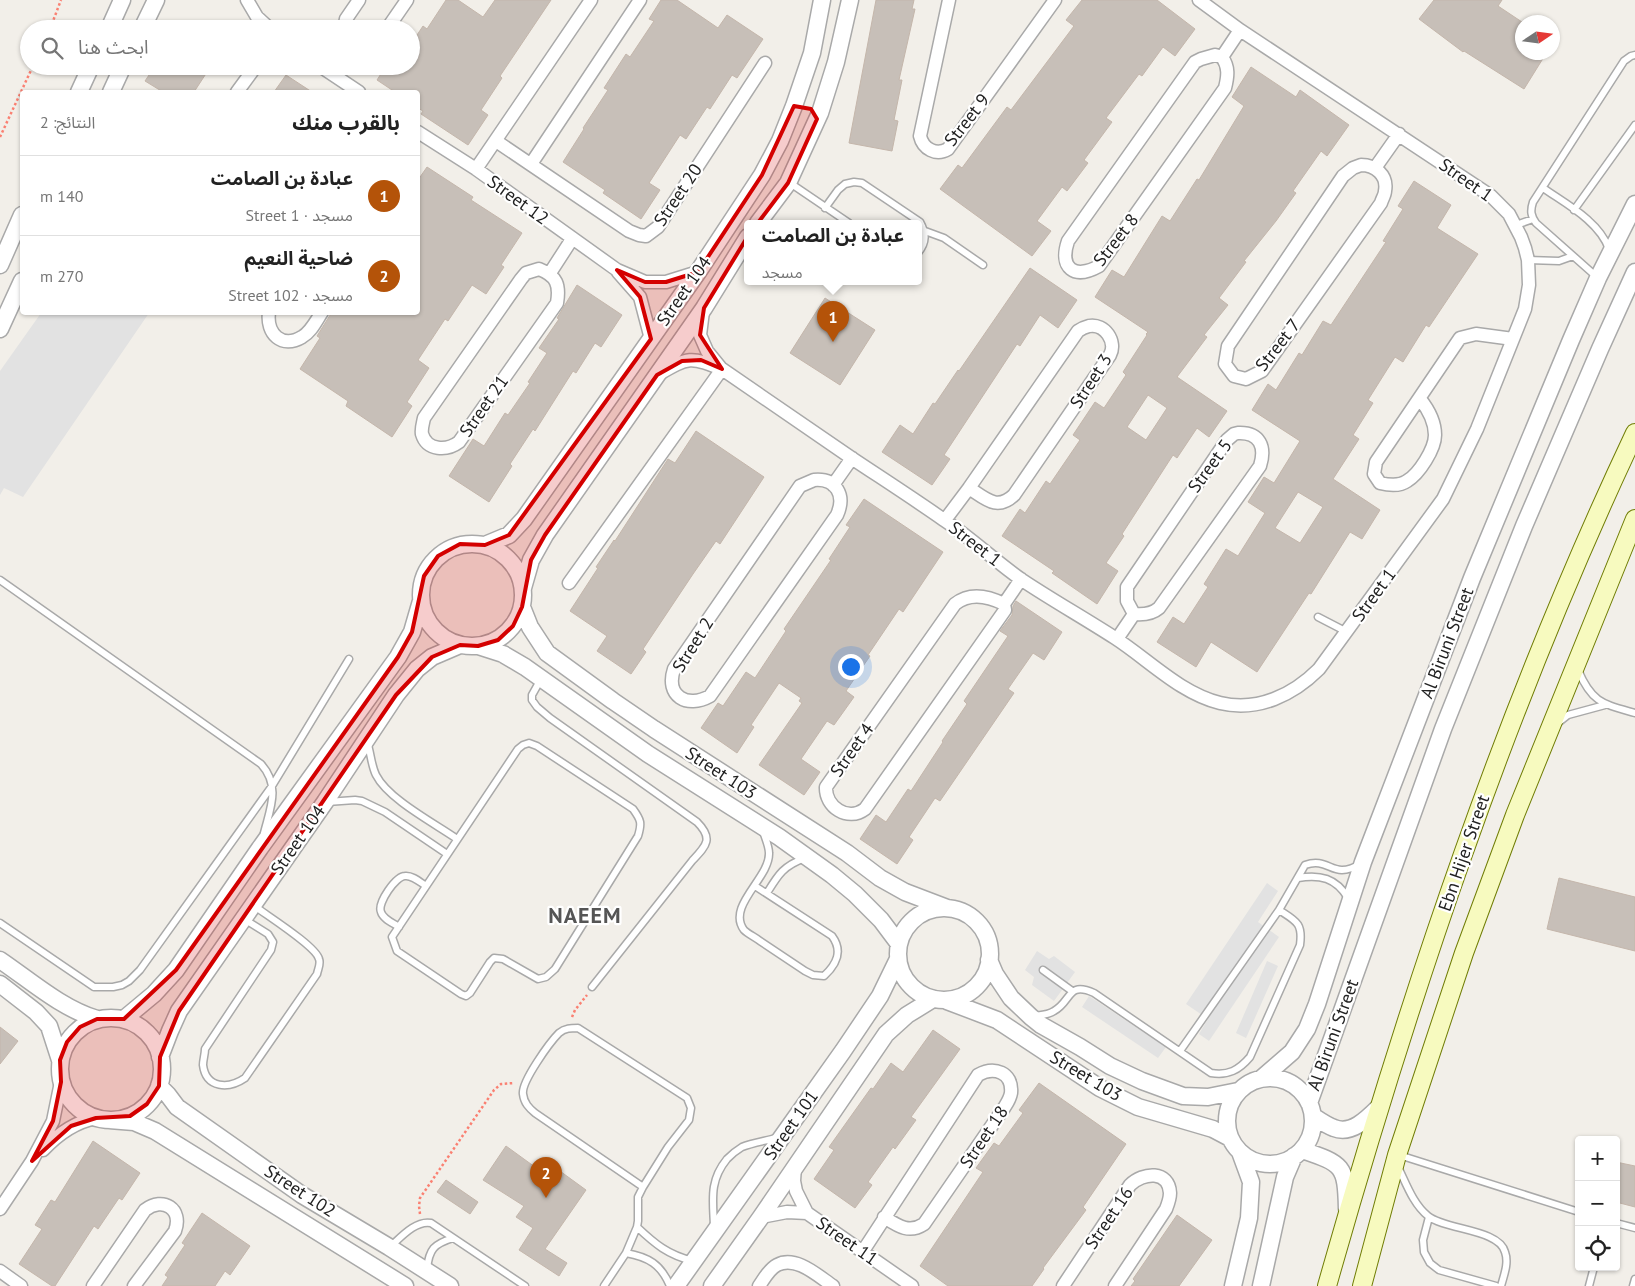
<!DOCTYPE html>
<html lang="ar">
<head>
<meta charset="utf-8">
<style>
	:root { --surface:#fff; --page:#f2f2f2; --text:#222; --muted:#767676; --line:#e0e0e0; --accent:#b45309 }
	body { margin:0; font-family:"PT Sans","Noto Sans Arabic",sans-serif; background:var(--page); color:var(--text); direction:rtl }
	.controls { position:absolute; right:15px; bottom:15px; display:grid; overflow:hidden; border-radius:5px; box-shadow:0 1px 4px #0004 }
	.controls button { width:45px; height:45px; display:grid; place-items:center; padding:0; border:0; border-bottom:1px solid var(--line); background:var(--surface); color:var(--text); font:25px sans-serif }
	.compass { position:absolute; left:1515px; top:15px; width:45px; height:45px; border-radius:50%; background:var(--surface); box-shadow:0 1px 4px #0004; rotate:77deg }
	.you { position:absolute; left:850px; top:666px; width:18px; height:18px; margin:-12px; border:4px solid #fff; border-radius:50%; background:#1a73e8; box-shadow:0 0 0 8px #1a73e833 }
	.badge { display:grid; place-items:center; width:32px; height:32px; border-radius:50%; background:var(--accent); color:#fff; font-size:16px; font-weight:700 }
	.pin { position:absolute; translate:-50% -41px; filter:drop-shadow(0 1px 2px #0008) }
	.pin::after { content:''; position:absolute; top:26px; width:18px; height:15px; background:inherit; clip-path:polygon(0 0,100% 0,50% 100%) }
	.popup { position:absolute; left:744px; top:220px; width:178px; height:65px; box-sizing:border-box; display:grid; place-content:center; border-radius:5px; background:var(--surface); filter:drop-shadow(0 1px 4px #0005); font-size:16px; white-space:nowrap; color:var(--muted) }
	.popup b { font-size:19px; color:var(--text) }
	.popup::after { content:''; position:absolute; left:50%; top:100%; margin-left:-10px; border:10px solid transparent; border-top-color:var(--surface) }
	.list { margin:0; padding:0; list-style:none }
	h2 { display:flex; justify-content:space-between; align-items:center; height:65px; margin:0; padding:0 20px; font-size:21px }
	h2 small { font-size:16px; font-weight:400; color:var(--muted) }
	.list li { display:grid; grid-template-columns:32px 1fr auto; gap:15px; align-items:center; box-sizing:border-box; height:80px; padding:0 20px; border-top:1px solid var(--line) }
	.list b { display:block; font-size:19px; white-space:nowrap }
	.list p { margin:0; font-size:16px; white-space:nowrap; color:var(--muted) }
	.list em { font-size:16px; font-style:normal; color:var(--muted) }
	.icon { flex:none; width:28px; height:28px; fill:none; stroke:currentColor; stroke-width:2; stroke-linecap:round; stroke-linejoin:round }
	.map { position:relative; flex:none; width:1635px; height:1286px; overflow:hidden; direction:ltr }
	.search { position:absolute; background:var(--surface); box-shadow:0 1px 4px #0004; left:20px; top:20px; width:400px; height:55px; display:flex; align-items:center; gap:12px; box-sizing:border-box; padding:0 18px; border-radius:28px; color:var(--muted); font-size:19px }
	.panel { position:absolute; background:var(--surface); box-shadow:0 1px 4px #0004; left:20px; top:90px; width:400px; height:225px; border-radius:5px; direction:rtl }
	.map>svg:first-child { display:block }
</style>
</head>
<body>
<div class="map">
<svg width="1635" height="1286" viewBox="0 0 1635 1286">
	<rect width="100%" height="100%" fill="#f2efe9"/>
	<path fill="#e2e2e2" d="M 41,313 L 149,313 L 23,497 L 4,488 L 0,495 L 0,371 Z
		M 1267,883 L 1278,891 L 1258,922 L 1279,937 L 1209,1041 L 1199,1034 L 1208,1019 L 1186,1004 Z
		M 1037,951 L 1049,959 L 1054,956 L 1075,972 L 1054,1001 L 1032,985 L 1034,977 L 1025,970 Z
		M 1267,961 L 1278,966 L 1246,1038 L 1236,1033 Z
		M 1089,996 L 1166,1047 L 1158,1058 L 1082,1007 Z"/>
	<path fill="#c7bfb8" stroke="#c4b6ab" fill-rule="evenodd" d="M 446,0 L 458,0 L 483,17 L 495,0 L 551,0 L 500,76 L 502,78 L 481,110 L 488,115 L 468,145 L 421,114 L 423,111 L 418,108 L 418,92 L 395,92 L 377,80 L 386,66 L 411,66 L 411,44 L 423,26 L 427,29 Z
		M 661,0 L 677,0 L 718,28 L 727,15 L 763,39 L 737,78 L 732,75 L 710,109 L 707,107 L 686,139 L 680,135 L 649,183 L 660,190 L 641,219 L 603,193 L 605,190 L 563,162 L 584,129 L 583,128 L 608,90 L 604,88 L 626,54 L 630,57 L 654,21 L 649,19 Z
		M 876,0 L 914,0 L 912,9 L 915,9 L 899,80 L 902,80 L 894,120 L 898,121 L 892,151 L 849,143 Z
		M 1082,0 L 1157,0 L 1195,29 L 1175,56 L 1163,47 L 1142,76 L 1139,74 L 1106,118 L 1112,122 L 1084,160 L 1088,163 L 1067,191 L 1062,187 L 1037,221 L 1051,231 L 1032,256 L 940,189 L 958,165 L 962,168 L 1007,107 L 1011,110 L 1074,26 L 1066,20 Z
		M 1434,0 L 1502,0 L 1498,6 L 1522,22 L 1522,52 L 1547,52 L 1524,89 L 1464,51 L 1463,52 L 1419,19 Z
		M 155,66 L 211,66 L 194,92 L 163,92 L 145,81 Z
		M 1251,67 L 1296,97 L 1300,90 L 1349,125 L 1327,156 L 1321,151 L 1293,191 L 1296,193 L 1276,221 L 1244,261 L 1246,262 L 1219,298 L 1228,305 L 1204,335 L 1207,337 L 1177,377 L 1227,411 L 1209,437 L 1197,428 L 1177,458 L 1173,455 L 1122,534 L 1124,536 L 1106,563 L 1118,571 L 1097,604 L 1052,573 L 1054,571 L 1002,536 L 1020,509 L 1025,513 L 1046,481 L 1050,484 L 1080,440 L 1073,435 L 1095,402 L 1104,408 L 1126,375 L 1123,372 L 1147,335 L 1146,334 L 1148,332 L 1095,297 L 1112,270 L 1124,277 L 1162,216 L 1170,221 L 1197,179 L 1199,180 L 1244,106 L 1232,97 ZM 1148,395 L 1167,408 L 1146,440 L 1127,427 Z
		M 286,75 L 312,92 L 274,92 Z
		M 427,167 L 473,197 L 471,200 L 522,233 L 501,265 L 504,267 L 486,294 L 472,285 L 448,321 L 445,319 L 418,360 L 429,368 L 407,402 L 412,406 L 392,437 L 346,406 L 348,401 L 300,369 L 320,338 L 317,336 L 332,312 L 418,312 L 418,180 Z
		M 1414,181 L 1451,205 L 1437,228 L 1478,254 L 1429,327 L 1426,325 L 1403,362 L 1395,357 L 1368,400 L 1373,403 L 1353,435 L 1359,439 L 1333,479 L 1380,510 L 1362,539 L 1350,532 L 1311,594 L 1309,593 L 1257,672 L 1211,642 L 1196,667 L 1157,642 L 1173,617 L 1184,624 L 1208,587 L 1204,584 L 1226,549 L 1238,556 L 1265,513 L 1248,502 L 1264,477 L 1274,483 L 1300,441 L 1252,410 L 1268,384 L 1276,390 L 1299,353 L 1302,355 L 1323,321 L 1331,325 L 1386,242 L 1383,241 L 1403,209 L 1398,206 ZM 1298,492 L 1323,507 L 1300,543 L 1275,528 Z
		M 1030,268 L 1077,300 L 1058,328 L 1040,315 L 1020,346 L 1017,344 L 944,455 L 950,459 L 932,485 L 882,452 L 900,425 L 913,434 L 933,403 L 935,404 L 958,370 L 959,371 Z
		M 577,285 L 622,315 L 601,347 L 595,343 L 576,373 L 573,371 L 535,431 L 533,429 L 510,464 L 512,466 L 489,502 L 449,476 L 473,439 L 484,446 L 505,413 L 508,415 L 530,383 L 528,382 L 547,353 L 539,348 L 559,319 L 557,318 Z
		M 825,298 L 875,330 L 840,385 L 790,353 Z
		M 696,431 L 764,477 L 720,544 L 716,541 L 693,574 L 643,649 L 646,652 L 631,674 L 597,651 L 607,636 L 570,611 L 598,568 L 596,567 L 614,540 L 615,541 L 668,459 L 675,463 Z
		M 864,499 L 943,552 L 903,612 L 899,609 L 868,655 L 870,656 L 846,691 L 854,697 L 834,725 L 827,721 L 801,759 L 820,772 L 804,795 L 759,765 L 802,703 L 799,701 L 801,698 L 779,683 L 751,725 L 754,727 L 737,753 L 701,728 L 718,703 L 723,706 L 746,672 L 755,678 L 786,631 L 784,629 L 831,560 L 829,559 L 850,527 L 846,525 Z
		M 1016,601 L 1062,632 L 1044,660 L 1033,653 L 1008,689 L 1014,693 L 940,801 L 935,798 L 909,837 L 913,840 L 897,864 L 860,839 L 876,815 L 886,822 L 908,789 L 911,791 L 943,742 L 942,741 L 967,704 L 964,701 L 1008,636 L 1000,631 L 1012,615 L 1013,606 Z
		M 1559,878 L 1635,897 L 1635,951 L 1547,929 Z
		M 0,1027 L 18,1041 L 0,1064 Z
		M 933,1030 L 960,1049 L 911,1117 L 916,1120 L 895,1149 L 893,1147 L 868,1182 L 872,1185 L 855,1208 L 814,1179 L 834,1150 L 829,1147 L 871,1088 L 873,1089 L 891,1063 L 903,1072 Z
		M 1039,1083 L 1126,1144 L 1083,1207 L 1086,1210 L 1043,1268 L 1044,1269 L 1032,1286 L 948,1286 L 920,1266 L 983,1172 L 976,1168 L 994,1143 L 999,1146 L 1023,1113 L 1019,1110 Z
		M 93,1141 L 140,1173 L 122,1200 L 119,1198 L 98,1229 L 94,1226 L 55,1286 L 52,1286 L 19,1264 L 42,1229 L 35,1225 L 51,1200 L 55,1202 Z
		M 506,1146 L 546,1175 L 553,1166 L 586,1190 L 545,1249 L 567,1263 L 559,1276 L 519,1250 L 533,1228 L 516,1217 L 524,1206 L 483,1180 Z
		M 1616,1162 L 1635,1166 L 1635,1207 L 1616,1202 Z
		M 446,1180 L 478,1202 L 470,1214 L 437,1192 Z
		M 202,1213 L 250,1246 L 230,1275 L 225,1271 L 215,1286 L 162,1286 L 168,1277 L 165,1275 L 185,1245 L 182,1243 Z
		M 1177,1215 L 1212,1240 L 1179,1286 L 1131,1286 L 1135,1281 L 1133,1279 Z"/>
	<g fill="none" stroke-linecap="round" stroke-linejoin="round">
		<g stroke="#a9a9a9" stroke-width="9">
			<path id="service" d="M 790,183 L 849,223
				M 1543,188 C 1566,204 1599,221 1609,249
				M 825,208 L 838,190 L 845,184 L 854,182 L 862,183 L 920,222 C 926,233 927,242 918,253
				M 1574,210 L 1635,125
				M 1516,225 L 1533,219
				M 925,231 L 944,238 L 983,265
				M 1528,260 L 1559,261 L 1573,256
				M 1598,278 L 1536,223 C 1531,216 1530,211 1533,202 L 1624,61 L 1631,56 L 1635,55
				M 0,580 L 261,764 C 281,786 270,809 264,833
				M 1318,617 L 1347,632
				M 1578,670 C 1592,703 1603,704 1635,713
				M 541,679 L 532,695 L 532,700 L 537,707 L 550,718 L 697,822 C 714,839 706,846 692,861 L 592,987
				M 1558,723 L 1568,715 L 1605,705
				M 367,742 C 371,753 371,765 376,775 C 388,799 434,823 457,839
				M 529,743 L 537,746 L 633,809 C 641,820 642,823 638,836 L 555,969 L 546,977 L 538,979 L 503,959 L 494,958 L 490,962 L 470,993 L 466,996 L 461,994 L 397,951 L 392,937 L 518,749 L 523,745 Z
				M 327,802 L 355,800 L 362,801 L 385,812 L 447,854
				M 1298,878 C 1320,874 1336,878 1348,898
				M 755,886 L 832,936 C 843,951 837,964 824,976 L 813,975 L 805,971 C 790,961 775,951 760,941 C 755,937 748,934 744,930 C 726,906 770,878 769,853 C 769,846 765,838 763,831
				M 767,893 C 778,875 783,866 805,858
				M 244,919 L 268,934 L 273,942 L 271,950 L 205,1049 C 205,1054 203,1060 203,1065 C 206,1089 229,1089 245,1078 L 317,974 C 318,969 321,964 319,959 C 316,946 266,915 253,905
				M 0,923 L 94,987 L 113,987 L 122,985 L 129,981 L 140,970 L 272,786 L 349,659
				M 399,927 C 393,923 383,919 381,912 C 377,903 396,876 405,876 C 412,875 420,882 426,886
				M 1043,970 L 1072,991
				M 1034,1016 C 1041,1015 1048,1015 1054,1011 C 1072,1001 1067,981 1094,993 L 1211,1073 C 1228,1076 1239,1070 1250,1057 L 1300,945 C 1303,923 1296,921 1279,910
				M 1180,1051 L 1279,910 L 1305,865 C 1330,856 1332,881 1360,864
				M 1399,1155 L 1579,1212
				M 1398,1167 C 1406,1183 1413,1204 1428,1216 C 1445,1230 1499,1229 1505,1252 C 1509,1263 1504,1275 1501,1286
				M 1429,1217 L 1423,1240 L 1424,1252 L 1430,1263 L 1439,1270 L 1496,1286
				M 1616,1223 L 1635,1228
				M 714,1226 C 713,1200 709,1181 727,1159 C 731,1155 737,1150 742,1147 C 752,1143 765,1141 776,1138
				M 637,1227 C 655,1244 668,1255 693,1261
				M 391,1246 C 401,1237 416,1220 431,1223 L 525,1286
				M 626,1253 C 648,1257 661,1264 670,1286
				M 427,1269 C 429,1249 434,1244 453,1238
				M 604,1286 L 626,1253 L 637,1227 L 638,1221 L 638,1197 L 643,1187 L 668,1147 L 689,1120 L 691,1108 L 687,1098 L 578,1028 C 571,1028 565,1028 559,1033 C 550,1042 521,1082 523,1094 C 524,1103 529,1108 535,1113 L 643,1187
				M 1589,1286 L 1594,1267
				M 1633,1286 L 1635,1279"/>
		</g>
		<g stroke="#a9a9a9" stroke-width="15">
			<path id="minor" d="M 247,0 L 257,17 L 270,29
				M 949,0 L 920,136 C 923,149 936,156 948,149 L 1055,0
				M 344,29 L 346,19 L 359,0
				M 387,29 L 407,0
				M 1215,55 L 1222,57 C 1229,67 1228,76 1225,88 L 1099,266 C 1074,280 1059,268 1068,241 L 1195,62 L 1201,59 Z
				M 1222,57 L 1240,30
				M 320,66 L 359,92
				M 237,92 L 256,66
				M 418,132 L 476,169 L 617,270 L 645,282 L 666,282 L 698,272
				M 496,141 L 629,231 L 639,235 L 646,236 L 658,227 L 765,63
				M 531,164 L 640,0
				M 1361,165 C 1375,165 1388,175 1385,191 C 1385,195 1382,199 1381,203 L 1262,371 L 1246,379 L 1234,376 L 1225,364 L 1228,346 L 1343,176 L 1353,168 Z
				M 1375,168 L 1399,134
				M 476,169 L 591,0
				M 539,269 C 557,276 560,285 557,303 L 459,442 C 447,451 427,451 422,434 C 421,429 423,423 424,418 L 521,279 L 526,273 Z
				M 618,272 L 640,297 L 651,339
				M 550,273 L 572,239
				M 703,311 L 700,335 L 707,351 L 720,367
				M 269,312 C 266,334 282,349 302,337 C 311,332 316,321 322,312
				M 659,374 C 688,357 691,356 722,369 C 765,399 809,429 853,459 C 883,479 914,499 944,520 C 971,538 995,561 1022,580 C 1052,600 1084,618 1115,638 C 1149,660 1180,693 1220,703 C 1258,712 1293,695 1319,669 L 1443,499 L 1477,429 L 1525,309 L 1529,285 L 1528,260 L 1525,248 L 1521,237 L 1509,214 L 1491,196 L 1240,30 L 1199,0
				M 1420,399 C 1428,409 1435,421 1435,435 C 1435,449 1419,474 1407,481 C 1400,486 1388,485 1380,483 L 1374,474 L 1376,462 L 1460,338 L 1476,334 L 1513,339
				M 1238,433 C 1260,432 1266,447 1260,466 L 1159,608 C 1152,614 1144,615 1134,614 L 1127,601 L 1127,587 L 1227,440 L 1234,434 Z
				M 814,480 C 836,478 846,495 837,515 L 710,696 C 687,709 665,696 674,669 L 800,486 Z
				M 833,485 L 852,458
				M 945,520 L 969,488 L 1078,331 C 1081,329 1085,327 1089,326 C 1105,323 1117,342 1110,355 L 1014,495 C 997,511 986,499 969,488
				M 569,583 L 722,369
				M 1004,604 C 988,596 970,592 955,604 L 826,787 C 825,807 848,822 865,809 L 1005,610 L 1004,604 L 1021,579
				M 1117,639 L 1134,614
				M 43,1150 C 58,1134 74,1122 96,1118
				M 795,1166 L 794,1181 L 796,1191 L 807,1213 L 912,1286
				M 0,1209 L 32,1161 L 53,1121 L 61,1082
				M 761,1217 L 787,1212 L 807,1213
				M 863,1251 L 978,1075 C 994,1066 1013,1072 1011,1093 C 1010,1099 1007,1103 1004,1108 L 924,1224 C 909,1234 898,1226 884,1217
				M 0,1271 L 21,1286
				M 93,1286 L 145,1210 C 163,1196 183,1209 175,1231 L 134,1286
				M 759,1286 C 764,1279 769,1269 777,1265 C 796,1255 818,1276 833,1286
				M 1063,1286 L 1130,1185 C 1143,1172 1169,1170 1170,1193 C 1170,1199 1168,1204 1166,1209 L 1115,1286"/>
		</g>
		<g stroke="#a9a9a9" stroke-width="19">
			<path id="tertiary" d="M 109,29 L 122,0
				M 142,29 L 156,0
				M 79,92 L 91,66
				M 111,92 L 123,66
				M 758,223 L 788,183 L 820,113 L 836,62 L 850,0
				M 0,265 L 22,215
				M 0,329 L 22,281
				M421 595a51 51 0 1 1 102 0a51 51 0 1 1-102 0Z
				M 485,545 L 509,535 L 524,519 L 698,272 L 762,175 L 780,141 L 794,106 L 812,53 L 822,0
				M 523,588 L 531,560 L 545,535 L 704,308 L 748,237
				M 522,607 L 530,627 L 547,653 L 613,701 L 654,729 L 847,853 L 880,878 L 905,892 L 947,908
				M 478,646 L 503,654 L 525,667 L 648,754 L 779,837 L 832,875 L 855,894 L 881,920 L 899,944
				M898 954a46 46 0 1 1 92 0a46 46 0 1 1-92 0Z
				M 0,960 C 31,981 61,1008 97,1019
				M 989,960 L 995,974 L 1011,998 L 1031,1017 L 1041,1025 L 1080,1047 L 1110,1066 L 1142,1081 L 1183,1096 L 1208,1097 L 1238,1091
				M 0,984 L 36,1012 L 49,1026 L 60,1060
				M 947,1001 L 997,1020 L 1100,1088 L 1138,1107 L 1213,1129 L 1230,1138
				M60 1069a51 51 0 1 1 102 0a51 51 0 1 1-102 0Z
				M 124,1019 L 154,994 L 176,970 L 260,848 L 398,657 L 412,632 L 421,601
				M 160,1057 L 170,1031 L 179,1011 L 325,802 L 396,695 L 417,669 L 432,657 L 460,645
				M 1262,1078 L 1292,1052 L 1307,1029 L 1317,1004 L 1363,862 L 1472,578 L 1571,340 L 1598,278 L 1635,204
				M1227 1121a43 43 0 1 1 86 0a43 43 0 1 1-86 0Z
				M 159,1086 L 168,1095 L 177,1107 L 302,1195 L 389,1247 L 450,1286
				M 1309,1103 L 1443,729 L 1524,526 L 1600,349 L 1635,272
				M 1313,1116 C 1319,1120 1326,1125 1334,1128 C 1351,1135 1367,1119 1378,1108
				M 109,1120 L 134,1122 L 155,1131 L 405,1286
				M 1302,1150 C 1343,1164 1346,1165 1347,1209
				M 676,1286 L 843,1051 L 880,996 L 898,959
				M 712,1286 L 761,1217 L 886,1034 L 907,1015 L 933,999
				M 1233,1286 L 1249,1218 L 1251,1182 L 1240,1152
				M 1261,1286 L 1285,1177 L 1294,1156"/>
		</g>
		<g stroke="#707d05" stroke-width="20">
			<path id="secondary" d="M 1327,1286 C 1409,996 1506,706 1635,433
				M 1362,1286 L 1397,1155 L 1464,953 L 1515,815 L 1635,519"/>
		</g>
		<path stroke="#fa8072" stroke-width="2.5" stroke-dasharray="2.5 2.5" stroke-linecap="butt" d="M 50,29 L 61,0
			M 0,137 L 33,66
			M 572,1017 L 575,1010 L 587,995
			M 420,1214 L 419,1206 L 420,1198 L 494,1090 L 501,1084 L 514,1083"/>
		<use href="#service" stroke="#fff" stroke-width="6"/>
		<use href="#minor" stroke="#fff" stroke-width="12"/>
		<use href="#tertiary" stroke="#fff" stroke-width="16"/>
		<use href="#secondary" stroke="#f7fabf" stroke-width="18"/>
	</g>
	<path fill="#d40000" fill-opacity="0.2" stroke="#d40000" stroke-width="4" stroke-linejoin="round" d="M 794,106 L 811,109 L 817,119 L 788,183 L 748,236 L 704,308 L 700,335 L 722,369 L 701,360 L 682,361 L 657,375 L 545,535 L 531,560 L 522,607 L 513,626 L 498,640 L 478,646 L 460,645 L 432,657 L 396,695 L 179,1011 L 160,1057 L 159,1086 L 147,1104 L 130,1116 L 96,1118 L 71,1126 L 32,1161 L 53,1121 L 61,1082 L 60,1060 L 67,1042 L 80,1027 L 97,1019 L 124,1019 L 176,970 L 398,657 L 412,632 L 424,576 L 438,556 L 460,544 L 485,545 L 509,535 L 651,339 L 640,297 L 617,270 L 645,282 L 666,282 L 698,272 L 762,175 Z"/>
	<g text-anchor="middle" stroke-width="4.5" stroke-linejoin="round" paint-order="stroke">
		<g font-size="18" fill="#222" stroke="#fff">
			<text transform="translate(967 120) rotate(-52)" y="6">Street 9</text>
			<text transform="translate(1466 180) rotate(35)" y="6">Street 1</text>
			<text transform="translate(678 195) rotate(-56)" y="6">Street 20</text>
			<text transform="translate(518 200) rotate(36)" y="6">Street 12</text>
			<text transform="translate(1116 240) rotate(-52)" y="6">Street 8</text>
			<text transform="translate(684 291) rotate(-55)" y="6">Street 104</text>
			<text transform="translate(1278 345) rotate(-52)" y="6">Street 7</text>
			<text transform="translate(1091 381) rotate(-57)" y="6">Street 3</text>
			<text transform="translate(484 406) rotate(-55)" y="6">Street 21</text>
			<text transform="translate(1210 466) rotate(-54)" y="6">Street 5</text>
			<text transform="translate(975 544) rotate(38)" y="6">Street 1</text>
			<text transform="translate(1374 595) rotate(-54)" y="6">Street 1</text>
			<text transform="translate(1447 643) rotate(-69)" y="6">Al Biruni Street</text>
			<text transform="translate(693 645) rotate(-58)" y="6">Street 2</text>
			<text transform="translate(852 750) rotate(-55)" y="6">Street 4</text>
			<text transform="translate(721 773) rotate(33)" y="6">Street 103</text>
			<text transform="translate(298 840) rotate(-55)" y="6">Street 104</text>
			<text transform="translate(1464 853) rotate(-71)" y="6">Ebn Hijer Street</text>
			<text transform="translate(1333 1035) rotate(-70)" y="6">Al Biruni Street</text>
			<text transform="translate(1086 1076) rotate(31)" y="6">Street 103</text>
			<text transform="translate(791 1125) rotate(-55)" y="6">Street 101</text>
			<text transform="translate(984 1137) rotate(-56)" y="6">Street 18</text>
			<text transform="translate(300 1191) rotate(33)" y="6">Street 102</text>
			<text transform="translate(1109 1218) rotate(-56)" y="6">Street 16</text>
			<text transform="translate(847 1241) rotate(35)" y="6">Street 11</text>
		</g>
		<g font-size="22" font-weight="bold" letter-spacing="1" fill="#555" stroke="#fff">
			<text x="585" y="923">NAEEM</text>
		</g>
	</g>
</svg>
<div class="controls">
<button>+</button>
<button>−</button>
<button><svg class="icon" aria-label="locate" viewBox="0 0 24 24"><circle cx="12" cy="12" r="6"/><path d="M12 2v4M12 18v4M2 12h4M18 12h4"/></svg></button>
</div>
<svg class="compass" viewBox="-18 -18 36 36"><path d="M0-13l5 13h-10z" fill="#e53935"/><path d="M0 13l5-13h-10z" fill="#767676"/></svg>
<div class="you"></div>
<div class="pin badge" style="left:833px;top:342px">1</div>
<div class="popup"><b>عبادة بن الصامت</b>مسجد</div>
<div class="pin badge" style="left:546px;top:1198px">2</div>
<div class="search"><svg class="icon" aria-label="search" viewBox="0 0 24 24"><circle cx="10" cy="10" r="6"/><path d="M15 15l6 6"/></svg>ابحث هنا</div>
<section class="panel">
<h2>بالقرب منك<small>النتائج: 2</small></h2>
<ul class="list">
<li><span class="badge">1</span><div><b>عبادة بن الصامت</b><p>مسجد · Street 1</p></div><em>140 m</em></li>
<li><span class="badge">2</span><div><b>ضاحية النعيم</b><p>مسجد · Street 102</p></div><em>270 m</em></li>
</ul>
</section>
</div>
</body>
</html>
